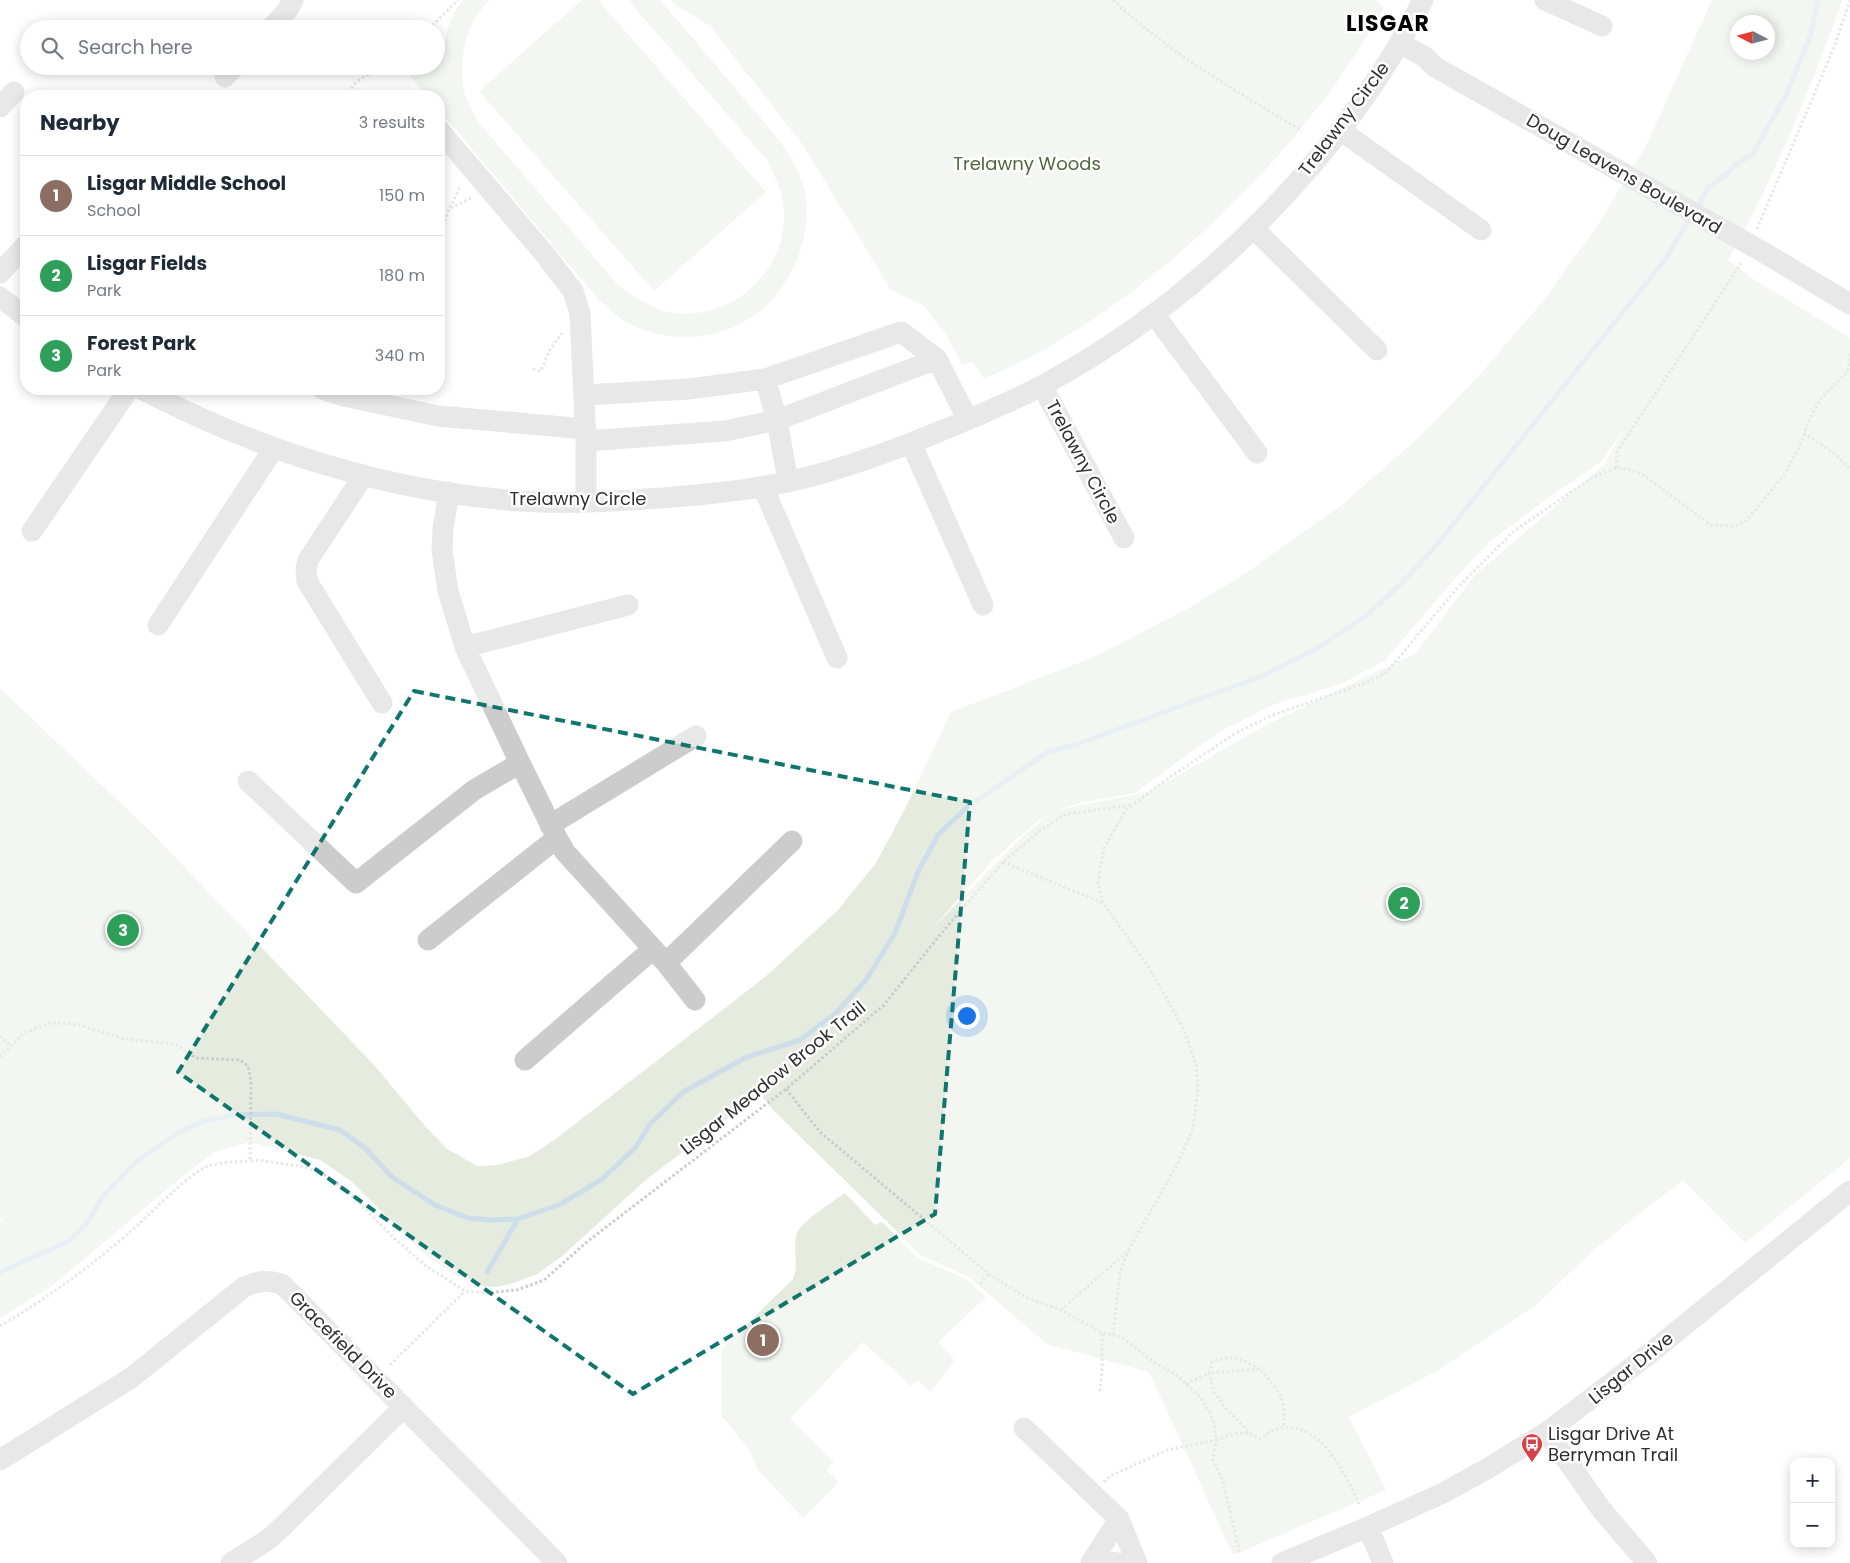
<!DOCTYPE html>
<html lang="en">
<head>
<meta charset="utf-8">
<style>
	:root { --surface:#fff; --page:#f2f2f3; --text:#1f2937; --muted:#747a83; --line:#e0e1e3; --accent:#2563eb }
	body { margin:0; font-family:Poppins,sans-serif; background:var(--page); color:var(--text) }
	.controls { position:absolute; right:15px; bottom:15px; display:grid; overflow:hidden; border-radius:10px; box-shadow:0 2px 12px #0003 }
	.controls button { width:45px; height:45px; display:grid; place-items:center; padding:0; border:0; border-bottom:1px solid var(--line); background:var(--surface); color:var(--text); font:25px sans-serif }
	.compass { position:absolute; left:1730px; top:15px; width:45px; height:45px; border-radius:50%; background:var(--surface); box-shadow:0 2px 12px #0003; rotate:276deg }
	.you { position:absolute; left:966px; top:1015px; width:18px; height:18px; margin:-12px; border:4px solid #fff; border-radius:50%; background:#1a73e8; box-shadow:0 0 0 8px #1a73e833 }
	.badge { display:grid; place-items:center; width:32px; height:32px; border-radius:50%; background:var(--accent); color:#fff; font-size:16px; font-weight:700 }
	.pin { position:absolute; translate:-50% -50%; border:2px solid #fff; box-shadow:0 1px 5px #0006 }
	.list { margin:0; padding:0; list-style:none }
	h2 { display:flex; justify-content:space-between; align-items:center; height:65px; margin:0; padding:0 20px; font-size:21px }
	h2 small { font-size:16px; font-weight:400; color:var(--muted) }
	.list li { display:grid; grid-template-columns:32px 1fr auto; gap:15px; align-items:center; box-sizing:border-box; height:80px; padding:0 20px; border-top:1px solid var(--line) }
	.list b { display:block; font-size:19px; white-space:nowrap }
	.list p { margin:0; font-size:16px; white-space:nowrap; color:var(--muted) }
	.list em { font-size:16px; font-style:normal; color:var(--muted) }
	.icon { flex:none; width:28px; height:28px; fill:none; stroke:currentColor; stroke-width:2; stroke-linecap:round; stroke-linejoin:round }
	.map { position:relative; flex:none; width:1850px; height:1563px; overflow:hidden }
	.search { position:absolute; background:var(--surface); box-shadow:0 2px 12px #0003; left:20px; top:20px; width:425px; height:55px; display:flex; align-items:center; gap:12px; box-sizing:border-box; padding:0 18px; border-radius:28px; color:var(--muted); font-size:19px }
	.panel { position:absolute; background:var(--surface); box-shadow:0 2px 12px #0003; left:20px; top:90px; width:425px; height:305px; border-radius:20px }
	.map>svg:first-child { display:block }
</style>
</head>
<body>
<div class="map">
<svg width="1850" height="1563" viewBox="0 0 1850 1563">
	<rect width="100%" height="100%" fill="#fff"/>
	<path fill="#e5ebdf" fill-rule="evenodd" d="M 463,0 L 490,0 C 465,23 457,62 465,95 C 468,104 474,114 479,123 L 616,283 C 633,296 651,310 673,313 C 728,320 780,278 784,222 C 786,200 777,180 768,161 L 628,0 L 660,0 C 687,31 713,62 739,93 C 763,122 794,150 804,189 C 810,212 806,237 797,259 C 772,326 697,356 632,325 C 619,319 610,310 599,300 L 439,110 L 439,96 L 427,96 L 402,66 L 436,66 L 436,63 L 442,58 C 445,37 449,17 463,0 Z
		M 582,0 L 598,0 L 766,192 L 654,291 L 479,91 Z
		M 671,0 L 1375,0 L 1384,8 C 1309,142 1176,275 1042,351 C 1023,361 1003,370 984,379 L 973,362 L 962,365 L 947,336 L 923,305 L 891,290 L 803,145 L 710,26 L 673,3 Z
		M 1712,0 L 1842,0 C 1811,89 1774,178 1728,260 L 1752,278 L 1850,338 L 1850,1158 L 1745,1243 L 1683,1180 L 1597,1247 L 1537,1304 L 1437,1371 L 1349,1417 L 1386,1490 L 1233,1555 L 1149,1372 L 1047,1344 L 970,1278 L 921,1255 L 773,1110 L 761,1095 L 713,1129 L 647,1179 L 561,1257 L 537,1274 L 510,1284 L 496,1287 L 483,1286 L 450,1272 L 422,1252 L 351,1181 L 320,1160 L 249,1142 L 214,1152 L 166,1190 L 52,1286 L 0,1318 L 0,1223 L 4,1218 L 0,1220 L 0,688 L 151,832 L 375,1066 L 424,1125 L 447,1149 L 477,1166 L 498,1165 L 530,1156 L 557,1138 L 765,977 L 838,910 L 876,863 L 906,807 L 951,712 L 1094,657 L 1187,609 L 1243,575 L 1343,504 L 1417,439 L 1477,378 L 1543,301 L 1597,226 L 1646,146 ZM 1738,22 L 1768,22 L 1768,52 L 1738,52 ZM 1625,427 L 1604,465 L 1475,575 L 1416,653 L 1266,725 L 1149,792 L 1058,810 L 1079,803 L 1135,793 L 1219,732 L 1272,705 L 1343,683 L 1384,661 L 1460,573 L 1488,543 L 1544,501 L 1602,461 ZM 1051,812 L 1021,838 L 931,930 L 992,861 L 1034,824 Z
		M 845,1193 L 875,1225 L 882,1222 L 918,1258 L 968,1280 L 986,1297 L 938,1342 L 955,1361 L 930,1392 L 918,1380 L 911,1386 L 863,1342 L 790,1419 L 834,1462 L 826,1470 L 839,1482 L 803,1518 L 757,1469 L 750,1451 L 721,1415 L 722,1349 L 793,1279 C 799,1265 793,1251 796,1236 C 799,1222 833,1202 845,1193 Z"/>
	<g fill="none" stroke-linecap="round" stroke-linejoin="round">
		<path stroke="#cddde9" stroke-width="5" d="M 1696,209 L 1709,187 L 1728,173 L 1735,165 L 1753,154 L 1787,93 L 1811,34 L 1818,0
			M 0,1272 L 69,1241 L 88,1222 L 103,1196 L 137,1161 L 177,1133 L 204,1121 L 234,1115 L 276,1114 L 340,1130 L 365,1148 L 392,1177 L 435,1205 L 468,1218 L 491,1220 L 518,1219 L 561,1204 L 602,1179 L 636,1147 L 650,1124 L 683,1092 L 747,1057 L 800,1040 L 836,1013 L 866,980 L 895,933 L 918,872 L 938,835 L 967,807 L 1049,751 L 1075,745 L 1262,676 L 1319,647 L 1368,614 L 1403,582 L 1439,542 L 1664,261 L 1691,217
			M 487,1272 L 518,1219"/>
		<path stroke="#ccc" stroke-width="3" stroke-dasharray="2.5 2.5" stroke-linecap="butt" d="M 1113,0 C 1169,53 1236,91 1302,131
			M 429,29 L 458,0
			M 345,96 L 357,81 L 383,66
			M 419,96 L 421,94
			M 450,208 L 461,185
			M 443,226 L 449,209 L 473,197
			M 1757,229 L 1835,45 L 1850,0
			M 533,369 L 541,371 L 549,351 L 562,333
			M 1804,433 L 1835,454 L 1850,469
			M 1616,468 L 1617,452 L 1742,262
			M 1003,862 L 1103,903
			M 0,1036 L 10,1045
			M 0,1057 L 24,1033 L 49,1023 L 76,1024 L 124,1039 L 175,1044 L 196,1058 L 240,1060 L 248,1066 L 251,1081 L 250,1161 L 258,1160 L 305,1167 L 323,1174 L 345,1189 L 394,1238 L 426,1266 L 465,1291 L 486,1293 L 517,1290 L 544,1280 L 588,1241 L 786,1089 L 884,1005 L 939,936 L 1003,862 L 1041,830 L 1066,814 L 1132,805
			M 786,1089 L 820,1132 L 989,1274 L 1027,1298 L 1061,1310 L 1102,1333 L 1113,1335 L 1120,1273 L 1128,1251
			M 980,1284 L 989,1274
			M 1061,1310 L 1128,1251 L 1177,1165 L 1193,1128 L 1198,1089 L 1196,1064 L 1183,1028 L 1148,966 L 1103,903 L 1098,881 L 1104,848 L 1126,810 L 1173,775 L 1236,733 L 1273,715 L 1368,682 L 1386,673 L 1458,587 L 1514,531 L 1593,477 L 1616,468 L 1627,469 L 1642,474 L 1711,525 L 1733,526 L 1746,521 L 1784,475 L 1799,447 L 1809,420 L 1822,397 L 1848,371 L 1850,354
			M 0,1326 C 46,1299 90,1267 130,1232 C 148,1217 189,1172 209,1166 C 221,1162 237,1162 250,1161
			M 1113,1335 L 1122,1337 L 1152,1361 L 1178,1376 L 1202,1399 L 1213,1419 L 1216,1440 C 1235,1433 1242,1429 1261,1439 C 1265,1436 1269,1431 1274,1430 C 1317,1414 1346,1474 1359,1504
			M 390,1365 L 465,1291
			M 1260,1369 C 1241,1359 1233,1354 1212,1362 L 1209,1373 L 1260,1369 C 1280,1393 1285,1395 1284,1428
			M 1186,1384 L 1209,1373 L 1214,1392 L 1224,1406 L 1249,1432
			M 1100,1391 L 1102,1370 L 1102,1333
			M 1104,1482 L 1110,1476 L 1167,1450 L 1216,1440 L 1213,1459 L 1223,1481 L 1240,1554"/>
		<path stroke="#ccc" stroke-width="21" d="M 1545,0 L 1602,26
			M 270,29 L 287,11 L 293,0
			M 1400,43 L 1425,57 L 1435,67 L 1768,255 L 1850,304
			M 225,77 L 235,66
			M 0,107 L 14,92
			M 439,130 L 543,252 L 573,291 L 580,314 L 586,441 L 586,502
			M 1340,130 L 1481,230
			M 1253,228 L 1377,350
			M 0,273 L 26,245
			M 0,297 L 26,317
			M 1154,314 L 1257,453
			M 765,379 L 777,420 L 788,482
			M 1042,386 L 1124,538
			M 141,389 C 258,450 386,491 519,501 C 561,504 604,502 646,499 C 693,496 740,492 787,482 C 838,471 887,453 936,433 C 972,418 1010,403 1045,384 C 1199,301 1344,156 1423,0
			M 322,389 L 344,396 L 438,416 L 586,429
			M 584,395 L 689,389 L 765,379 L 901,332 L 937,359 L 968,420
			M 586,441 L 725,431 L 777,420 L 937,359
			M 911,443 L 983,605
			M 364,475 L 308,560 L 306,569 L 307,581 L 382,703
			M 763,487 L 837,658
			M 449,492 L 443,529 L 442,550 L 448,591 L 465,647 L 520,763 L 557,838 L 565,852 L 666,963 L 695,1000
			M 32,531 L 129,389
			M 158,625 L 274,448
			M 465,647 L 628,605
			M 248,781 L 356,883 L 474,790 L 520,763
			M 550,825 L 696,736
			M 428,940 L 557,838
			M 666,963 L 792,841
			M 525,1060 L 653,949
			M 1024,1428 L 1119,1519 L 1091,1563
			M 1547,1432 L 1601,1509 L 1647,1563
			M 0,1460 L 131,1378 L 244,1287 C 258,1281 269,1279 283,1285 L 557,1563
			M 1119,1519 L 1137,1563
			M 1368,1527 L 1383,1563
			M 231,1563 L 269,1539 L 281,1528 L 404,1407
			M 1100,1563 L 1107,1561 L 1118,1563
			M 1282,1563 L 1368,1527 L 1443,1493 L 1485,1470 L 1547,1432 L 1644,1358 L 1850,1191"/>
	</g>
	<path d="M0 0H1850V1563H0ZM 414,691 L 970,802 L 935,1214 L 633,1394 L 178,1072 Z" fill="#fff" fill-opacity=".55" fill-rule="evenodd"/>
	<path fill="none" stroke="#0f766e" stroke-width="4" stroke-dasharray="10 6" stroke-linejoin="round" d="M 414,691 L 970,802 L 935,1214 L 633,1394 L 178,1072 Z"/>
	<defs>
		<g id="bus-pin" transform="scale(1.125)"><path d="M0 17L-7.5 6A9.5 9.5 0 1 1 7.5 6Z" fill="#d64247" stroke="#fff"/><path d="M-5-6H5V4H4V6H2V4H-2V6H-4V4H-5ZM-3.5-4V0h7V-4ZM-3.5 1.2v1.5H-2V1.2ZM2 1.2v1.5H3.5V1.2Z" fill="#fff"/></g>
	</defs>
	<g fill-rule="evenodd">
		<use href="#bus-pin" x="1532" y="1444"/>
	</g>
	<g text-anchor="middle" stroke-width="5" stroke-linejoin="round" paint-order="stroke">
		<g font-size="18" fill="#2f2f2f" stroke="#fff">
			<text transform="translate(1344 119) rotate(-53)" y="6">Trelawny Circle</text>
			<text transform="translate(1624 174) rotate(30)" y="6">Doug Leavens Boulevard</text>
			<text transform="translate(1083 462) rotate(62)" y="6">Trelawny Circle</text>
			<text x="578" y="505">Trelawny Circle</text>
			<text transform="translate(773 1078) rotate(-39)" y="6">Lisgar Meadow Brook Trail</text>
			<text transform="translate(343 1345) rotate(45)" y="6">Gracefield Drive</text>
			<text transform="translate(1631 1368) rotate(-39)" y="6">Lisgar Drive</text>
		</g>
		<g font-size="18" fill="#516740" stroke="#fff">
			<text x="1027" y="170">Trelawny Woods</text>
		</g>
		<g font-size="18" fill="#2f2f2f" stroke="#fff" text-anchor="start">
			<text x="1548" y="1440">Lisgar Drive At<tspan x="1548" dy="21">Berryman Trail</tspan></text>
		</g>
		<g font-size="22" font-weight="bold" letter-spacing="1" fill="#000" stroke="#fff">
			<text x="1388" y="31">LISGAR</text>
		</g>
	</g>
</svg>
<div class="controls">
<button>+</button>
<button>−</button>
</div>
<svg class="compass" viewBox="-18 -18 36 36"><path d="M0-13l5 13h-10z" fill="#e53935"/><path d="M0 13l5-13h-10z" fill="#747a83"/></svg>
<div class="you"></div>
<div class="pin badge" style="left:763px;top:1340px;background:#8d6e63">1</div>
<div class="pin badge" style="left:1404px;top:903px;background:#2e9e5b">2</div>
<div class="pin badge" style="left:123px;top:930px;background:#2e9e5b">3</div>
<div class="search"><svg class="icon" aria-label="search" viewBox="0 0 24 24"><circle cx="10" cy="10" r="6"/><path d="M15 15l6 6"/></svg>Search here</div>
<section class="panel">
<h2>Nearby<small>3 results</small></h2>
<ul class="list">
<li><span class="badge" style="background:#8d6e63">1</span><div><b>Lisgar Middle School</b><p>School</p></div><em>150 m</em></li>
<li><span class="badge" style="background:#2e9e5b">2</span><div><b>Lisgar Fields</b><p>Park</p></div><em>180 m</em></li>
<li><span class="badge" style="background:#2e9e5b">3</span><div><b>Forest Park</b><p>Park</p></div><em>340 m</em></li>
</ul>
</section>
</div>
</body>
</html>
